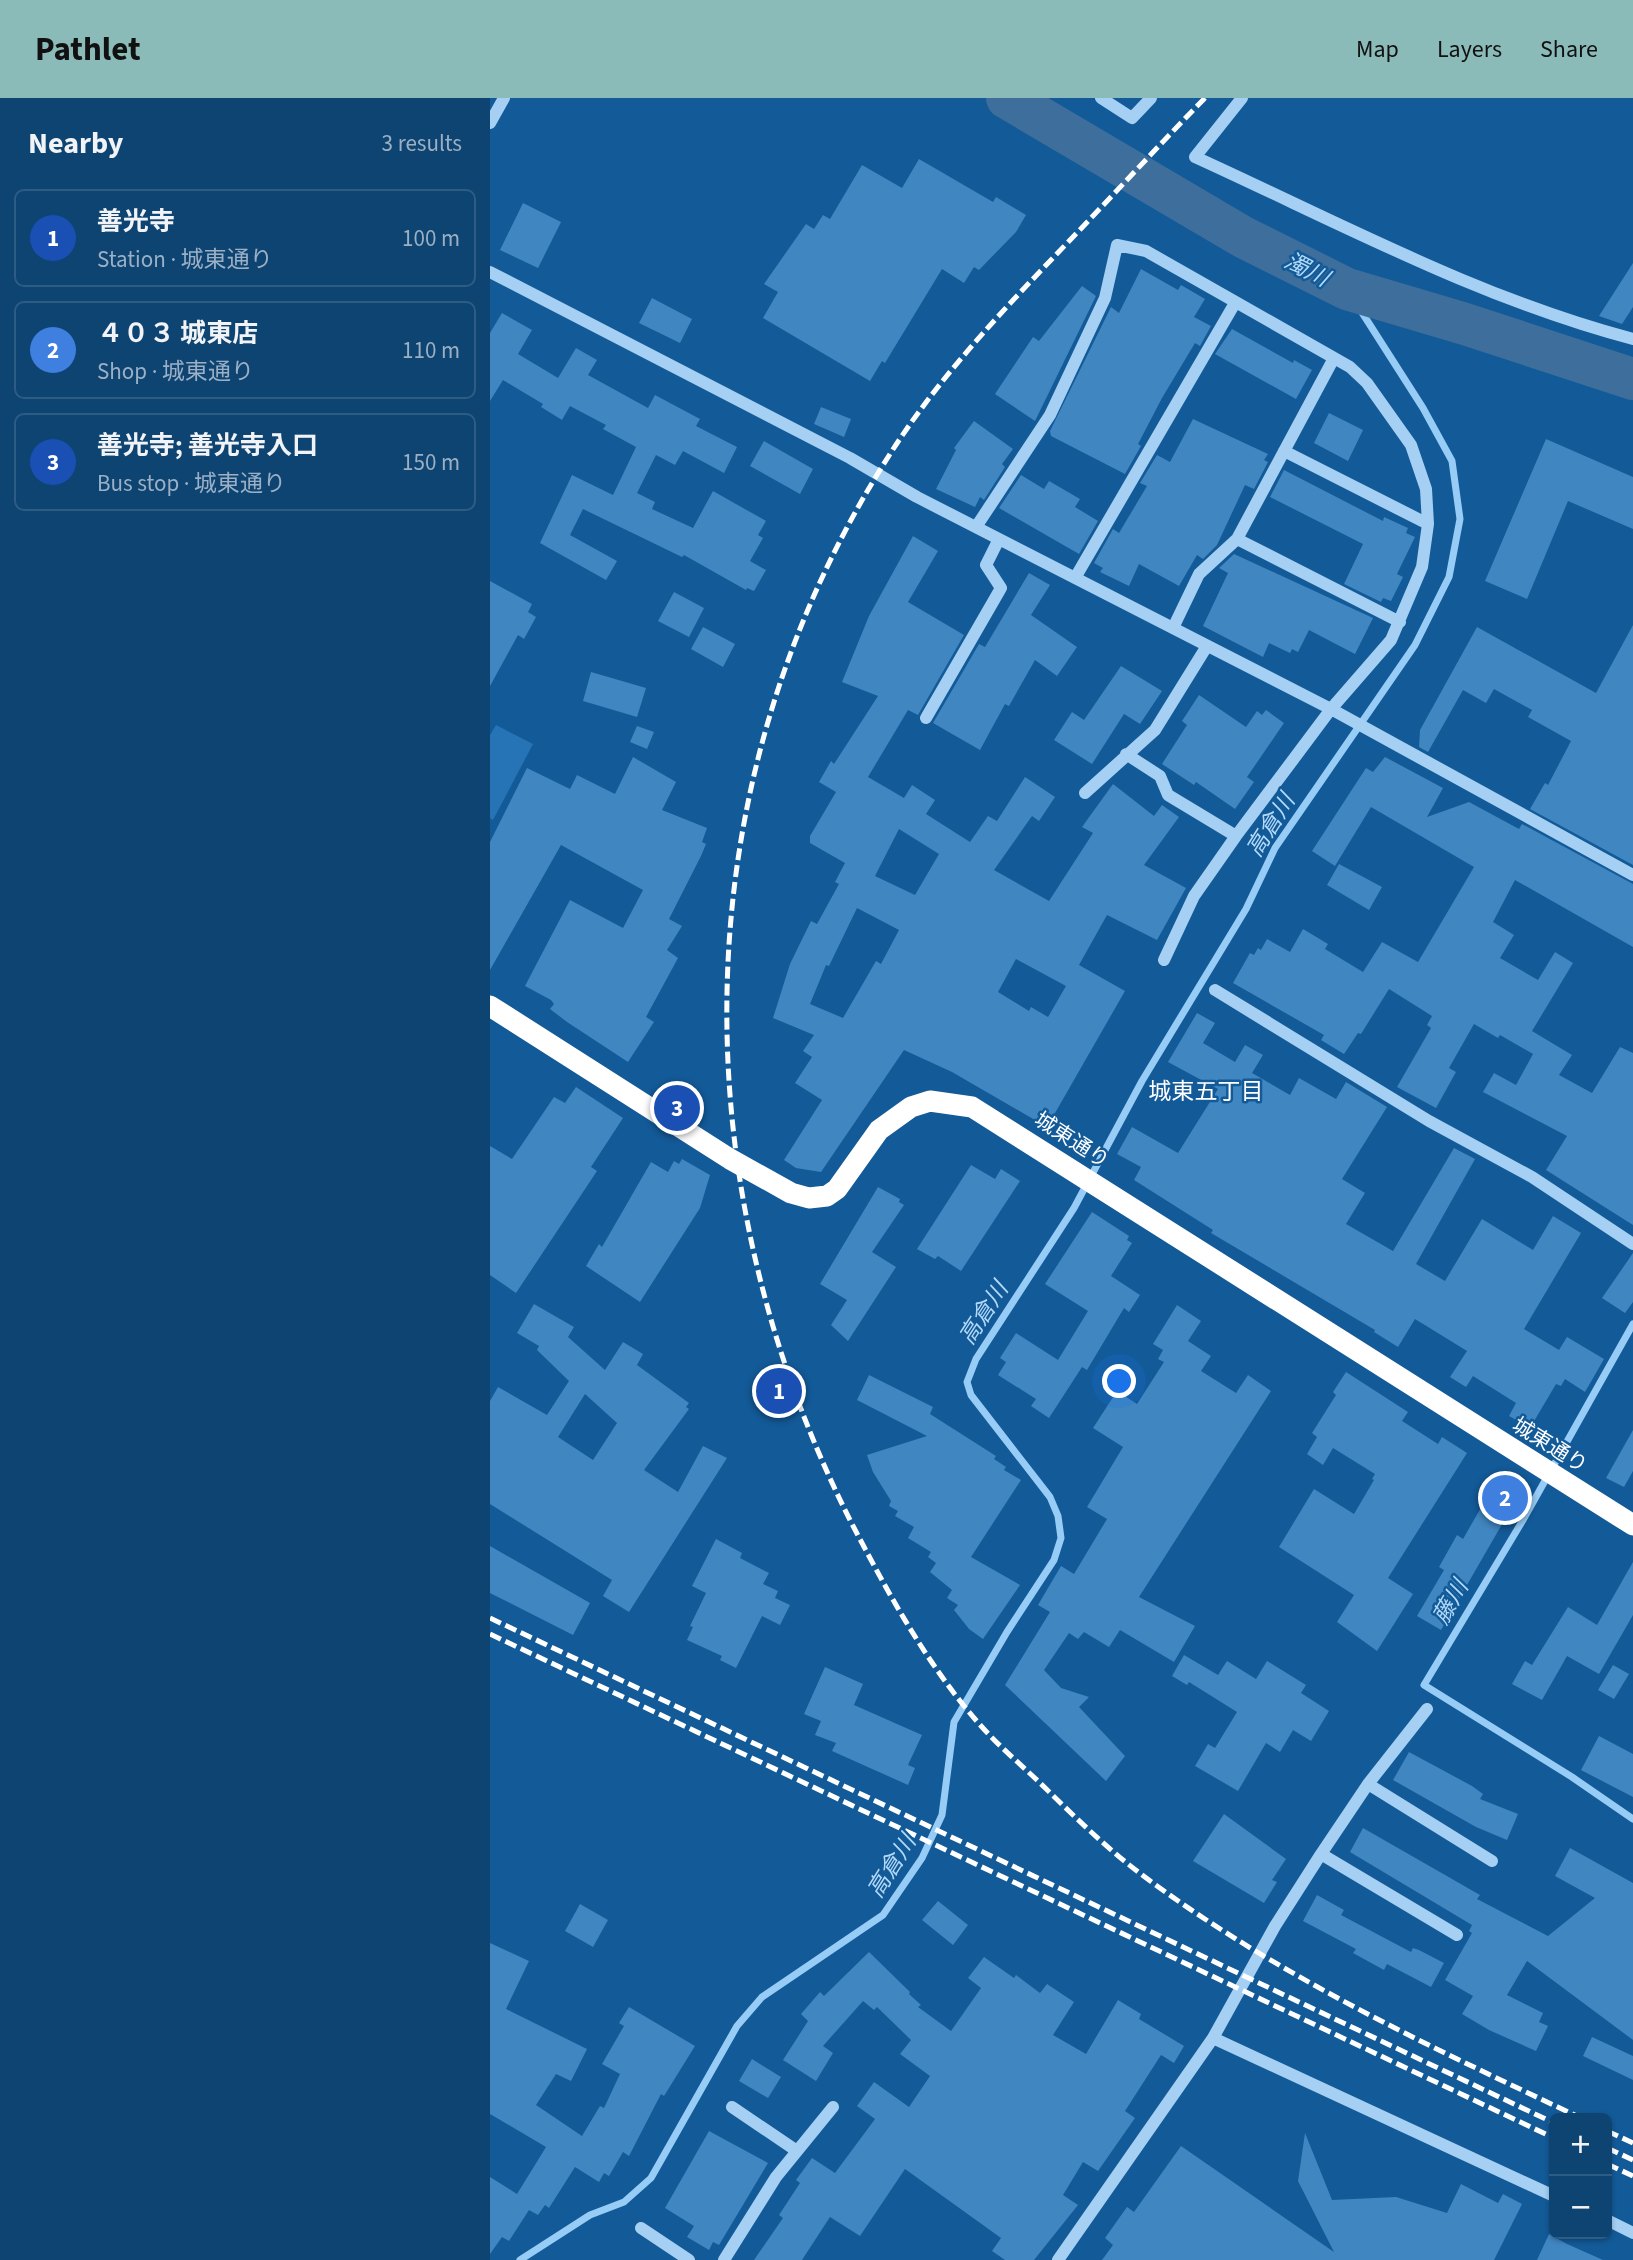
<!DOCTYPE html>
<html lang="en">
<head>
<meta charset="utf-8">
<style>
	:root { --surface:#0e4472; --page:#174b77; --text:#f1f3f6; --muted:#9bb0c4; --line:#2e5c84; --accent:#8bbbb9 }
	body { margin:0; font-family:"Source Sans 3","Noto Sans JP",sans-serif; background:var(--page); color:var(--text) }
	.controls { position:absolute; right:21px; bottom:21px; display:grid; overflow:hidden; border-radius:10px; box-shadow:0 2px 5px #0004 }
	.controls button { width:63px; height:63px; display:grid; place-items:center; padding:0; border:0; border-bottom:2px solid var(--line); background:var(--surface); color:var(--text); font:35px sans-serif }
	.you { position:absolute; left:630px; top:1284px; width:24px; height:24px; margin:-18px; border:5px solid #fff; border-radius:50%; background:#1a73e8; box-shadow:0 0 0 10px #1a73e833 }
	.badge { display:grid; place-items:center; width:46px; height:46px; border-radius:50%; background:var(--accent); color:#fff; font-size:23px; font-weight:700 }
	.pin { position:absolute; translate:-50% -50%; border:4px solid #fff; box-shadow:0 2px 7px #0006 }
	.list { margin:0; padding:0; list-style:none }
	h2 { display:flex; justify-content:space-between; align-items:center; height:91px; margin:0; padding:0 28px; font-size:30px }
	h2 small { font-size:23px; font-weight:400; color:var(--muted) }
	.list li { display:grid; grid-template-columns:46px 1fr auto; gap:21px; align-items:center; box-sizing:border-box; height:98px; margin:0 14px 14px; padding:0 14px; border:2px solid var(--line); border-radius:10px }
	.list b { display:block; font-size:26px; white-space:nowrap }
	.list p { margin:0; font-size:23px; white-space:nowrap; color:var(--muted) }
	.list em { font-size:23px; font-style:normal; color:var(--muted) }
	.map { position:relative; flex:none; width:1143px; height:2162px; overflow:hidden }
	header { display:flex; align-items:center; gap:42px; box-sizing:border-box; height:98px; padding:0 35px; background:var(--accent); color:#111 }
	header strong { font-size:33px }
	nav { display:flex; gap:38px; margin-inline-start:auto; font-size:24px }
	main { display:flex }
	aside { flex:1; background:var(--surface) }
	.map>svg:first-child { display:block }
</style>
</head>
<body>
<header>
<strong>Pathlet</strong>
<nav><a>Map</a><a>Layers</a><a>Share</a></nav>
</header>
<main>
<aside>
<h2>Nearby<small>3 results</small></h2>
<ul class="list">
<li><span class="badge" style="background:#1a4fb4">1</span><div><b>善光寺</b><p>Station · 城東通り</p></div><em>100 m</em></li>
<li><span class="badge" style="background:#3f7fe0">2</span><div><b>４０３ 城東店</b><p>Shop · 城東通り</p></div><em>110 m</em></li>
<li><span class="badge" style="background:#1a4fb4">3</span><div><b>善光寺; 善光寺入口</b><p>Bus stop · 城東通り</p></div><em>150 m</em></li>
</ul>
</aside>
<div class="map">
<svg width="1143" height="2162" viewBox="0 0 1143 2162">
	<rect width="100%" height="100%" fill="#135a98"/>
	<path fill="#2674b6" d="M 6,627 L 43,646 L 3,722 L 0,720 L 0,637 Z"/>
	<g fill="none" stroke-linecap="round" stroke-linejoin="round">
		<path stroke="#97ccf6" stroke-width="7" d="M 1143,1226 L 1033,1422 L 934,1587 L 1082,1679 L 1143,1721
			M 30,2162 L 100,2117 L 134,2104 L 161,2080 L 247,1928 L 272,1899 L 393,1817 L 432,1760 L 452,1717 L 464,1624 L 517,1534 L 564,1462 L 571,1440 L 568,1418 L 560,1399 L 481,1297 L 477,1284 L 486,1261 L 584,1110 L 652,983 L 756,811 L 785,750 L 925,547 L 959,479 L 970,421 L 962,363 L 933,310 L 857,191"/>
		<path stroke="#3e6f9c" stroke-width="42" d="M 517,0 L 753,139 L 857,191 L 975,226 L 1143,281"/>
	</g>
	<path fill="#4086c1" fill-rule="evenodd" d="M 429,61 L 503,104 L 506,99 L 536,117 L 526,134 L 489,172 L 484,169 L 474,185 L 452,171 L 395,265 L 392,263 L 380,283 L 273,220 L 288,194 L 274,186 L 316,126 L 324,131 L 333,117 L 340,121 L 372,67 L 412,90 Z
		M 33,105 L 71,124 L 48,170 L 10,152 Z
		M 1143,165 L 1143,209 L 1132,226 L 1109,218 Z
		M 651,171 L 688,192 L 691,187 L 715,201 L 704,219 L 721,228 L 710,248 L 705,245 L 672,300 L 648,346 L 651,348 L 635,376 L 561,338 L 560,333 L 621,209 L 629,215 Z
		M 592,188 L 606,198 L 545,323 L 505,296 L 543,239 L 549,243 Z
		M 162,200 L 202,221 L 190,245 L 149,225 Z
		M 12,215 L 42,232 L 28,256 L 68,280 L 86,250 L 107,262 L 98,277 L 158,310 L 165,297 L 210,321 L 206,328 L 247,349 L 234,375 L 193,353 L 185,367 L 166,357 L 147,395 L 165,404 L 162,411 L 203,430 L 223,393 L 276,423 L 268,437 L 273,440 L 260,463 L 276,472 L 264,493 L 257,490 L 256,492 L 194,457 L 192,459 L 93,411 L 80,437 L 127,463 L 116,482 L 50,445 L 82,377 L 123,397 L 146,349 L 113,331 L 116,327 L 80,308 L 72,322 L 51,309 L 53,306 L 13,282 L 0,303 L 0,235 Z
		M 742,231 L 803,265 L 804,262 L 822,272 L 806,301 L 725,256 Z
		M 331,309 L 361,321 L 354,339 L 324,326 Z
		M 839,315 L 873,332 L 858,363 L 824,345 Z
		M 703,321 L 778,356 L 774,362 L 778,364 L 764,391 L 755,387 L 727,447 L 713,461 L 707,457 L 689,488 L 649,466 L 639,488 L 610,474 L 613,470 L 604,465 L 623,431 L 629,435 L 657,388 L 650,385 L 667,357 L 680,364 Z
		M 484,323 L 523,351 L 512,366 L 515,369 L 494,402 L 490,399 L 485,409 L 446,391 L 466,352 L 464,350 Z
		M 1056,341 L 1143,379 L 1143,431 L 1078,403 L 1037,501 L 995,483 Z
		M 274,343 L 323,371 L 310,396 L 260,368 Z
		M 794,372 L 893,423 L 894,419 L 918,430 L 916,435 L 925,439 L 907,476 L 913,479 L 901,503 L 893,500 L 891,504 L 854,486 L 873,446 L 780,399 Z
		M 531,377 L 554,391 L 559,383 L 590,401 L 585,409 L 608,423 L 589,456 L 509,410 Z
		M 423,438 L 448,453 L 418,504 L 474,537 L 428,617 L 418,612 L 378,679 L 414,700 L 422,687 L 445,702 L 436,716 L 480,744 L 498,718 L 507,723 L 535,679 L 565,699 L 549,723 L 542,718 L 504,772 L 559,803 L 603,735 L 592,729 L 623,686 L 664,718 L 672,707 L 689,719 L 654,767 L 696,790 L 667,842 L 617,817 L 589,867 L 635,893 L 557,1029 L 462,974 L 414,952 L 331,1074 L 306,1070 L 294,1062 L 332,1002 L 305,985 L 322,959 L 313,953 L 324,937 L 283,920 L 300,866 L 321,823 L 327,826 L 349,786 L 345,784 L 355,765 L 320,745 L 320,738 L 346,694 L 329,684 L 341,663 L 344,666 L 388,598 L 352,584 L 379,518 ZM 409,731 L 449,756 L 425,797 L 385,778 ZM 367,810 L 409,832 L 391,866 L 386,863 L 353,920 L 320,906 L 336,867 L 339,868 ZM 526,861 L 576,888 L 558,919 L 541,909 L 539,913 L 508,894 Z
		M 744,456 L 883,520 L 865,556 L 819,532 L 808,554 L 802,551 L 800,555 L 779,545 L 773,559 L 713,528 L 738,475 L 729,470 Z
		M 539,475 L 560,487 L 541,517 L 587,549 L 567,578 L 545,562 L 519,608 L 515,606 L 490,652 L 443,625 L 489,546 L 495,549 Z
		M 0,483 L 42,506 L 38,514 L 46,519 L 34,541 L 28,537 L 0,588 Z
		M 184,494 L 214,510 L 199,539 L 168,523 Z
		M 1143,527 L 1143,767 L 1040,711 L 1055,685 L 1058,687 L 1081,643 L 1038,619 L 1042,612 L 1004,591 L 996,605 L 973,592 L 938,654 L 929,649 L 930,632 L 987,529 L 1106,595 Z
		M 213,529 L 245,546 L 233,569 L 201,551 Z
		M 631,568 L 672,593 L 650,626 L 634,616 L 602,666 L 564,642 L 582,614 L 594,622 Z
		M 101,574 L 156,590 L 147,619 L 93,603 Z
		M 709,597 L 756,629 L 767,613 L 772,617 L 776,612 L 794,625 L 757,679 L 764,684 L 745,711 L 706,684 L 704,687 L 672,666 L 697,627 L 692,623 Z
		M 147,628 L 164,634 L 157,651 L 140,644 Z
		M 143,659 L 186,684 L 172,712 L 217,730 L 212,744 L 216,746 L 211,758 L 179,821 L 192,828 L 177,852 L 188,860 L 156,919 L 164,924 L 138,964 L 77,924 L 60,911 L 64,906 L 61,902 L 35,888 L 80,802 L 133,830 L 153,792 L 71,747 L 0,872 L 0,744 L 37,670 L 80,691 L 87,677 L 125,696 Z
		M 895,659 L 953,690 L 937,719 L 979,704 L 1029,731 L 1032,726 L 1143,786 L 1143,849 L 1025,782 L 1003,824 L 1024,837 L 1010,860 L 1048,882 L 1065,854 L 1083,865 L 1042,933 L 1082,957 L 1069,977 L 1102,995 L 1130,949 L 1143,955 L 1143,1127 L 1056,1072 L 1077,1038 L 993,994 L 1004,975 L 1026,987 L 1043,956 L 1010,937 L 1008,940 L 984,926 L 959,970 L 966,974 L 946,1010 L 907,989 L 941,930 L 937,927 L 942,918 L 899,891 L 871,936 L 868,935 L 854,956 L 831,942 L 834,937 L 743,885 L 760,855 L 764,857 L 768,850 L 771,852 L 777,841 L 800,854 L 813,831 L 838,846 L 835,851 L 873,874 L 892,844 L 928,864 L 984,769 L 881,709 L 845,768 L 822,753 L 876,670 L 883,674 Z
		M 849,766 L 892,789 L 879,812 L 837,787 Z
		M 707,915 L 725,925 L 713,945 L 745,964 L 755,947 L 773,957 L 762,975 L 800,997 L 809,980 L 846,1001 L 856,984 L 897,1009 L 852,1081 L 875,1095 L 856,1126 L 903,1153 L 964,1050 L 985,1061 L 926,1166 L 955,1183 L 992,1121 L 1043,1152 L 1063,1118 L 1091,1135 L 1034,1231 L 1069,1252 L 1077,1239 L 1114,1261 L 1095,1294 L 1075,1281 L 1071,1288 L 1066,1286 L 1040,1330 L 1019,1318 L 1026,1305 L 983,1278 L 976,1289 L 960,1279 L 977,1253 L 925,1221 L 908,1249 L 884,1234 L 885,1232 L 721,1135 L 723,1132 L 644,1082 L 651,1069 L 627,1056 L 642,1029 L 688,1055 L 728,991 L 678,964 Z
		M 86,989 L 133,1020 L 101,1069 L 107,1073 L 26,1195 L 0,1177 L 0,1048 L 22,1061 L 64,999 L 75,1005 Z
		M 192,1061 L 220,1077 L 210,1110 L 150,1204 L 96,1168 L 109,1146 L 112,1149 L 161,1064 L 178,1074 L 184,1063 L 189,1066 Z
		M 481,1067 L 505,1081 L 511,1071 L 530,1083 L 471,1173 L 448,1158 L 445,1161 L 427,1151 Z
		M 388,1089 L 410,1101 L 409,1104 L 414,1107 L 382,1154 L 406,1169 L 358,1243 L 341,1227 L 357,1202 L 330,1186 Z
		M 602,1114 L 639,1138 L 637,1142 L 642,1145 L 621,1178 L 650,1197 L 639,1214 L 634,1210 L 597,1272 L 592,1269 L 559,1320 L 541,1308 L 546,1301 L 508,1277 L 516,1264 L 510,1260 L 526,1235 L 568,1262 L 598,1213 L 555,1186 Z
		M 1143,1155 L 1143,1204 L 1135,1215 L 1112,1200 Z
		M 44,1206 L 84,1229 L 78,1239 L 115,1272 L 133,1244 L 153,1256 L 147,1267 L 199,1305 L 196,1309 L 199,1311 L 154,1372 L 188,1394 L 213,1348 L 237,1360 L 139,1514 L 113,1498 L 122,1482 L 0,1406 L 0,1303 L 8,1289 L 57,1317 L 79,1283 L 47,1252 L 49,1248 L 27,1235 ZM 95,1296 L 127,1325 L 103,1362 L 68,1339 Z
		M 687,1207 L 711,1223 L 698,1243 L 721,1258 L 711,1273 L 746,1295 L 758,1277 L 781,1293 L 649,1499 L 705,1528 L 684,1564 L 630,1532 L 619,1549 L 594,1534 L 588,1541 L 579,1535 L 554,1572 L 571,1590 L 599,1599 L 589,1609 L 635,1658 L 616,1683 L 515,1587 L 560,1514 L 548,1507 L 571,1468 L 584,1476 L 617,1421 L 597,1409 L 633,1349 L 603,1330 L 627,1293 L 647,1306 L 674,1264 L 668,1261 L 673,1252 L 663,1246 Z
		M 856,1274 L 918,1314 L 912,1323 L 948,1346 L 952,1339 L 977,1355 L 898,1480 L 923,1496 L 887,1553 L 847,1524 L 864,1497 L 789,1449 L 824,1391 L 864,1416 L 884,1382 L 882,1381 L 885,1376 L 843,1350 L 833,1367 L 817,1356 L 827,1339 L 822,1335 L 846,1297 L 843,1294 Z
		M 379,1277 L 443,1309 L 440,1316 L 506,1358 L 504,1361 L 516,1369 L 514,1372 L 531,1382 L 481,1459 L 530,1487 L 493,1541 L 479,1531 L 464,1512 L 468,1507 L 457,1500 L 462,1492 L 440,1474 L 446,1465 L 438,1459 L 441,1454 L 418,1440 L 424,1429 L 405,1418 L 408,1413 L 399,1408 L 401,1403 L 383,1374 L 377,1357 L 437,1338 L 367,1302 Z
		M 1143,1332 L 1143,1373 L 1134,1389 L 1116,1380 Z
		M 1009,1392 L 1026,1402 L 951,1532 L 927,1518 L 954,1472 L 949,1469 L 967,1437 L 973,1441 L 1000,1394 L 1006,1397 Z
		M 226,1441 L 252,1455 L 250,1460 L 279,1475 L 273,1486 L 288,1493 L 285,1500 L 300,1507 L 290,1527 L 272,1518 L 246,1570 L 230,1562 L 232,1558 L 197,1542 L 203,1529 L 200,1528 L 216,1495 L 202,1488 Z
		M 0,1448 L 100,1505 L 83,1537 L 0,1495 Z
		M 1143,1464 L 1143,1517 L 1109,1576 L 1077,1558 L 1052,1602 L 1022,1586 L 1035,1563 L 1042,1567 L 1078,1509 L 1107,1527 Z
		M 694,1557 L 728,1577 L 737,1563 L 766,1581 L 777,1563 L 816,1587 L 811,1595 L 839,1613 L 821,1643 L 803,1632 L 790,1654 L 776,1645 L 748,1693 L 705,1668 L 718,1646 L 725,1650 L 747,1614 L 699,1584 L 697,1587 L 682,1578 Z
		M 1123,1567 L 1139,1576 L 1124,1601 L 1108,1592 Z
		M 335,1569 L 373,1586 L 364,1607 L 432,1637 L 418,1667 L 425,1670 L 418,1687 L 342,1653 L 346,1645 L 325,1637 L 331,1623 L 314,1616 Z
		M 1109,1638 L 1143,1656 L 1143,1699 L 1091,1672 Z
		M 919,1654 L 982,1688 L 993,1696 L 990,1701 L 1028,1716 L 1017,1742 L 986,1729 L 903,1682 Z
		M 734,1716 L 796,1761 L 782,1782 L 787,1784 L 774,1805 L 703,1763 Z
		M 873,1730 L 990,1797 L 987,1801 L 1058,1838 L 1105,1800 L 1065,1778 L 1080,1750 L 1143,1785 L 1143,1942 L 1037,1863 L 1017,1897 L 1053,1915 L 1049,1924 L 1058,1928 L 1046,1953 L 999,1932 L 972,1916 L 983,1898 L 955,1882 L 982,1835 L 979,1833 L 982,1827 L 860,1754 Z
		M 827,1797 L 854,1812 L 851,1817 L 921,1854 L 923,1850 L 929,1852 L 954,1865 L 941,1889 L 897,1866 L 894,1872 L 863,1855 L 866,1851 L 813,1823 Z
		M 448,1803 L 478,1827 L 463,1847 L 432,1822 Z
		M 90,1806 L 118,1822 L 103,1849 L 75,1833 Z
		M 0,1845 L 39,1863 L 16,1911 L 97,1951 L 81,1983 L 66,1976 L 46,2007 L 92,2038 L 110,2008 L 114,2010 L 130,1976 L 112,1966 L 134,1928 L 129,1925 L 139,1909 L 205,1948 L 174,1998 L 171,1996 L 139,2058 L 133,2054 L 119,2078 L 114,2075 L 109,2084 L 85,2069 L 59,2110 L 55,2107 L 48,2117 L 39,2112 L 19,2143 L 12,2139 L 0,2156 L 0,2079 L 27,2096 L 56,2049 L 0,2016 Z
		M 379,1854 L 420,1894 L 419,1896 L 431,1907 L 428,1909 L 461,1933 L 491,1890 L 478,1880 L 494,1859 L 524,1880 L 526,1877 L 550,1895 L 557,1886 L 584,1904 L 563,1937 L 596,1956 L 628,1902 L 651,1916 L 649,1921 L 694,1948 L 684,1965 L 671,1957 L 635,2013 L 645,2020 L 608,2073 L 593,2064 L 573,2097 L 588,2107 L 544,2162 L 515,2162 L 502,2153 L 511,2140 L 415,2071 L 370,2138 L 340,2119 L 312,2162 L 264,2162 L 293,2120 L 289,2117 L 310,2085 L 306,2082 L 322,2060 L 345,2075 L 385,2021 L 367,2008 L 384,1984 L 419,2009 L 440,1978 L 410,1956 L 421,1942 L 387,1909 L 384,1912 L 373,1903 L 333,1948 L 343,1955 L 326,1983 L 293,1962 L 318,1923 L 311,1916 L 330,1894 L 334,1898 Z
		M 1102,1939 L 1143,1958 L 1143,1982 L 1093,1958 Z
		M 262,1961 L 291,1979 L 278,2000 L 249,1983 Z
		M 219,2033 L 278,2065 L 229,2147 L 223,2144 L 219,2152 L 197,2139 L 204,2128 L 175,2110 Z
		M 815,2035 L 842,2102 L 906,2099 L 957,2115 L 971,2086 L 1008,2105 L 1013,2096 L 1032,2106 L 1004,2162 L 612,2162 L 623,2147 L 615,2140 L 637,2109 L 644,2114 L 691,2048 L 844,2154 L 808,2083 Z
		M 1059,2136 L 1077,2146 L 1113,2162 L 1047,2162 Z"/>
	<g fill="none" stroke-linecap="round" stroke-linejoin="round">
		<path stroke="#a5d0f3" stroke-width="12" d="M 611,0 L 642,20 L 661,0
			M 752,0 L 705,59 C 848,124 990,201 1143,241
			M 0,25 L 14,0
			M 0,174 L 360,360 L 427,399 L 841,611 L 1143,777
			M 794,353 L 938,426
			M 486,429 L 560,317 L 615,200 L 627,147 L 656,153 L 860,269 L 877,285 L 921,347 L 936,391 L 938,426 L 932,469 L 901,542 L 841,611 L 746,738 L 704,798 L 674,862
			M 747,441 L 910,524
			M 585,480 L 745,205
			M 683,530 L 709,476 L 747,441 L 844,260
			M 436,620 L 511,490 L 496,467 L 509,441
			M 636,656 L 670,678 L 678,697 L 746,738
			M 595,695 L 665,632 L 717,548
			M 725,892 L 939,1023 L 1042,1079 L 1143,1146
			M 878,1686 L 1002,1763
			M 831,1756 L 967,1837
			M 723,1940 L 1064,2098
			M 242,2009 L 307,2053
			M 1117,2122 L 1143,2135
			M 151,2130 L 199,2162
			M 234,2162 L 286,2079 L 343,2009
			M 568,2162 L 723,1940 L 785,1828 L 831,1756 L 878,1686 L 937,1611"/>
		<path stroke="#fff" stroke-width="21" d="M 0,908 L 240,1061 L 301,1095 L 319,1100 L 337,1098 L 347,1091 L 389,1032 L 421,1009 L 440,1003 L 482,1009 L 1143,1427"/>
		<path stroke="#fff" stroke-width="5" stroke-dasharray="12 5" stroke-linecap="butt" d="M 715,0 C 670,46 627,93 582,140 C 517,208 451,276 400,356 C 191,682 188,1082 361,1424 C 398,1495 438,1569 492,1629 C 509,1648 529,1665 548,1683 C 585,1719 621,1755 663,1785 C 796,1882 943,1950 1091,2020
			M 0,1520 L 1064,2025
			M 0,1536 L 1064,2040
			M 1117,2033 L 1143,2045
			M 1117,2050 L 1143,2062
			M 1117,2066 L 1143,2078"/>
	</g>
	<g text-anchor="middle" stroke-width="5" stroke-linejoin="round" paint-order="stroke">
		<g font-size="21" fill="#fff" stroke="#135a98">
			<text transform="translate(582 1042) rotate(33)" y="7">城東通り</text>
			<text transform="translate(1060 1347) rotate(32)" y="7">城東通り</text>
		</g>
		<g font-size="23" font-style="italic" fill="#b1d9fa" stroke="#135a98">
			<text transform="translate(817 171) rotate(27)" y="8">濁川</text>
			<text transform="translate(780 727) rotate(-58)" y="8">高倉川</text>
			<text transform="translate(493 1215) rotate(-57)" y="8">高倉川</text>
			<text transform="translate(960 1504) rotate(-60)" y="8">藤川</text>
			<text transform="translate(401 1768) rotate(-58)" y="8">高倉川</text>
		</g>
		<g font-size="23" fill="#fff" stroke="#135a98">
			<text x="716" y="1001">城東五丁目</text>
		</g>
	</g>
</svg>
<div class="controls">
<button>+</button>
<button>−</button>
</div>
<div class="you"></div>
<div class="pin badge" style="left:289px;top:1293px;background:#1a4fb4">1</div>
<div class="pin badge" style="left:1015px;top:1400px;background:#3f7fe0">2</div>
<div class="pin badge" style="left:187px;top:1010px;background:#1a4fb4">3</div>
</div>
</main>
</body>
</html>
